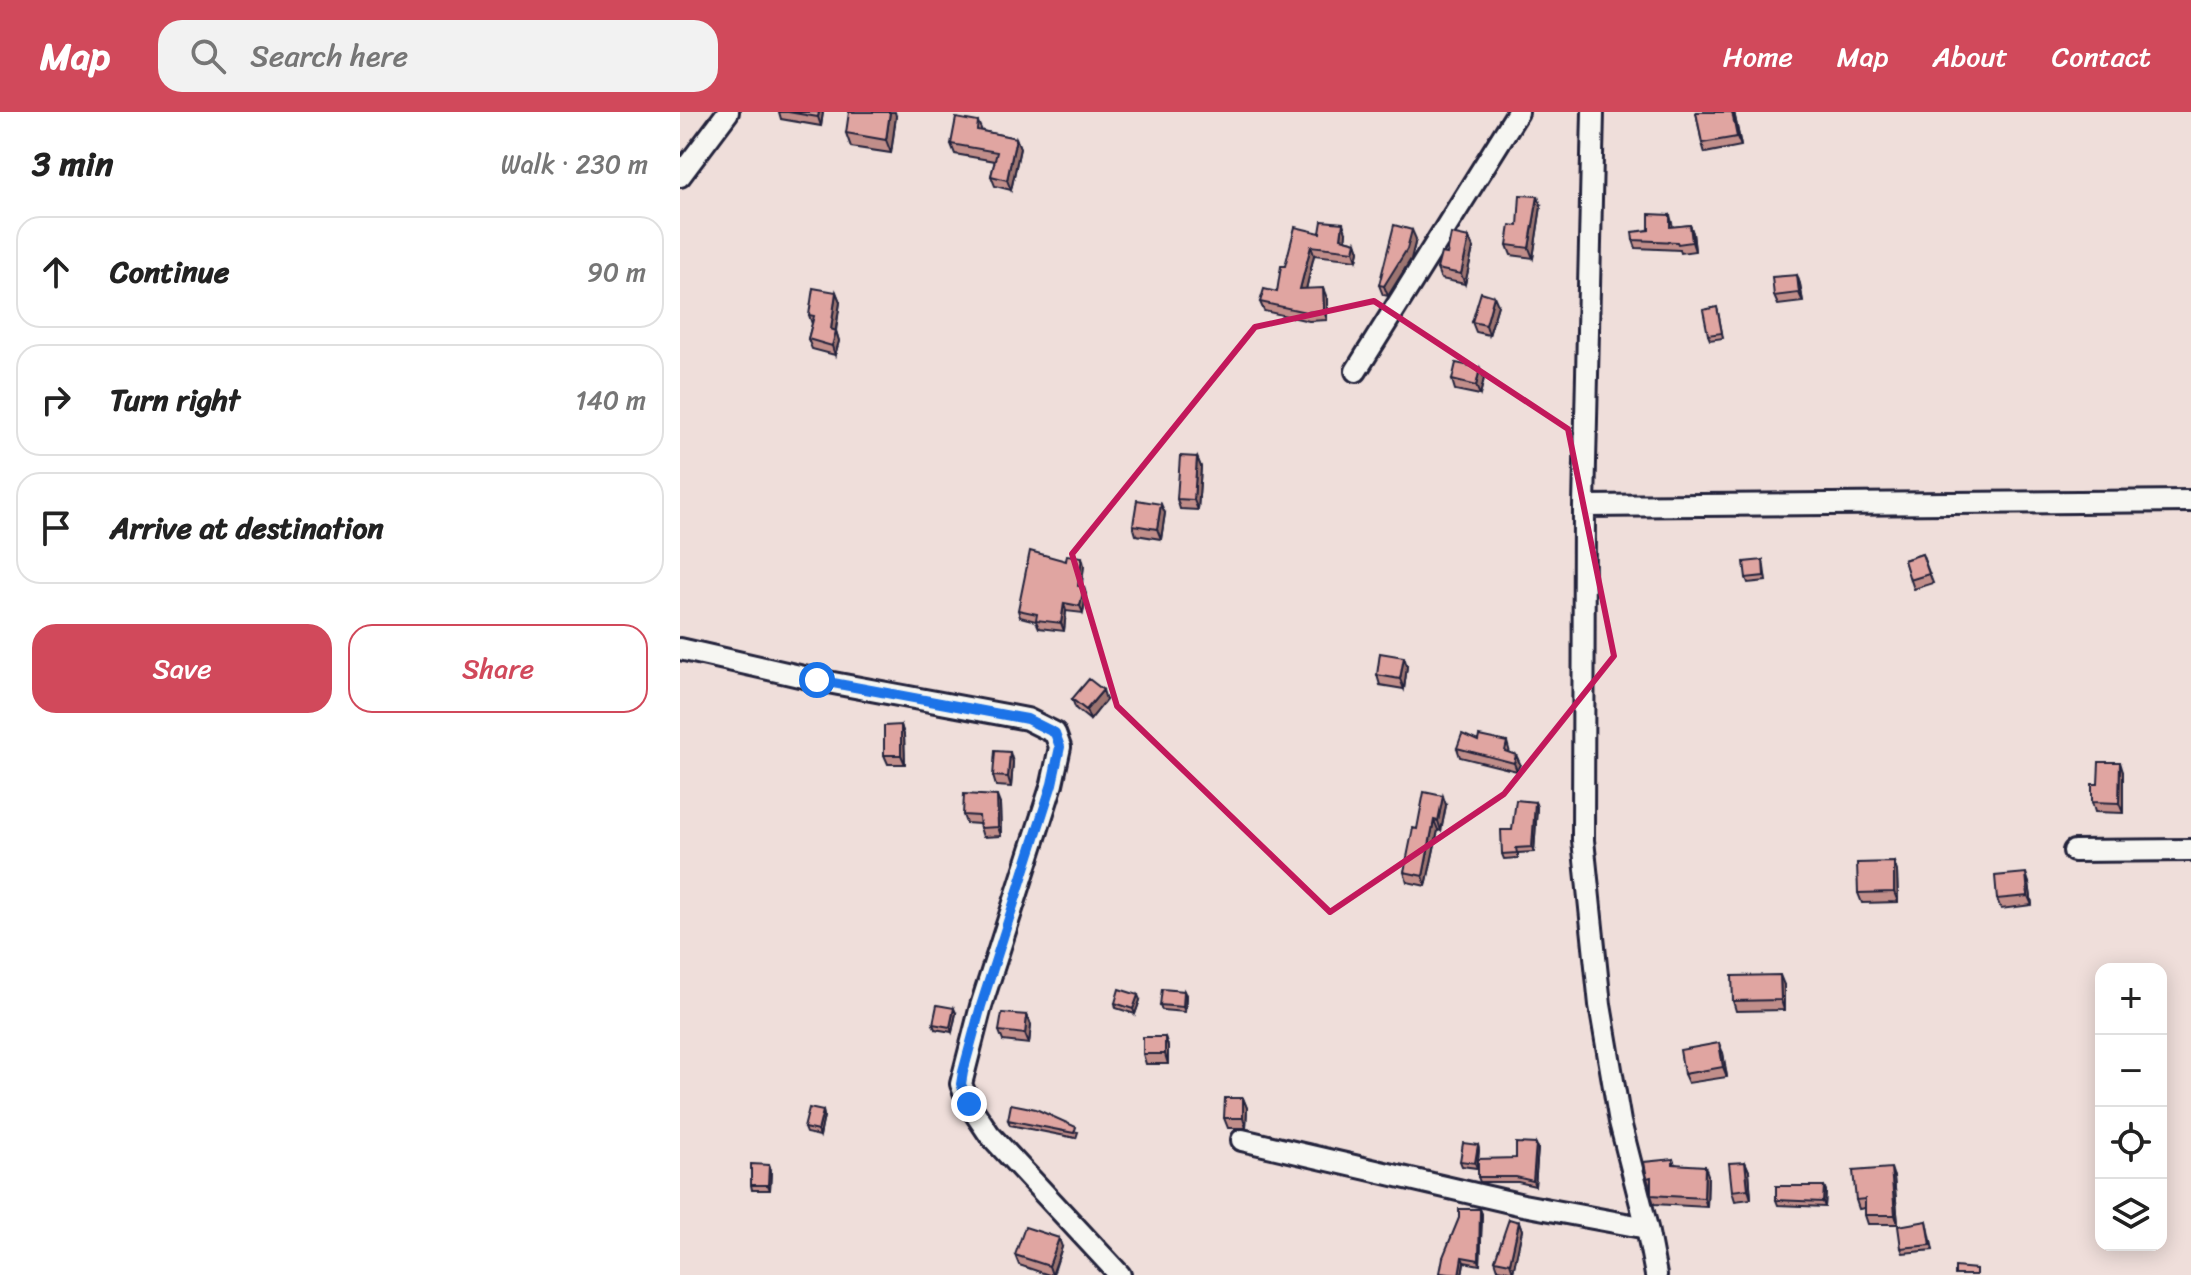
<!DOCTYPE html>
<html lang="en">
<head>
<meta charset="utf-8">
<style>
	:root { --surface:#fff; --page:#f2f2f2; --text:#222; --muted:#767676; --line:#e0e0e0; --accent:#d1495b }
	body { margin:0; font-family:Sriracha,sans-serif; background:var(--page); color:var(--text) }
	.controls { position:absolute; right:24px; bottom:24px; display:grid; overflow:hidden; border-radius:16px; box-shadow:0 4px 20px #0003 }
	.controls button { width:72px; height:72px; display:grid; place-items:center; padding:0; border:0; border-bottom:2px solid var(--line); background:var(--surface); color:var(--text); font:40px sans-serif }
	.stop { position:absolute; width:24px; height:24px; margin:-18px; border:6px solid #1a73e8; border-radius:50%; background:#fff }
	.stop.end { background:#1a73e8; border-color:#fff; box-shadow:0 2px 8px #0008 }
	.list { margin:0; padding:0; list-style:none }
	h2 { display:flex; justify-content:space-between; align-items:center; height:104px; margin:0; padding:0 32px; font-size:34px }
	h2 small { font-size:26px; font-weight:400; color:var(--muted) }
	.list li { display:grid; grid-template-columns:52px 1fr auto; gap:24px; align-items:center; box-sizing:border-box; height:112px; margin:0 16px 16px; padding:0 16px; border:2px solid var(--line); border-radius:24px }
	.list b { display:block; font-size:30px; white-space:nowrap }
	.list em { font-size:26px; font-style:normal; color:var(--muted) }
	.actions { display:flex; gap:16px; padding:24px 32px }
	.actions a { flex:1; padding:18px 0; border:2px solid var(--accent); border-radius:24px; text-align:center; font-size:28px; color:var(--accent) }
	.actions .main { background:var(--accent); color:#fff }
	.icon { flex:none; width:44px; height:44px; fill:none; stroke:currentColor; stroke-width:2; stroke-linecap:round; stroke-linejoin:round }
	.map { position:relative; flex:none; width:1511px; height:1163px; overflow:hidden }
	header { display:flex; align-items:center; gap:48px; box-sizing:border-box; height:112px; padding:0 40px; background:var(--accent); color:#fff }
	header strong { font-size:38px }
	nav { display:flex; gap:44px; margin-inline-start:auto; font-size:28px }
	.search { width:560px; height:72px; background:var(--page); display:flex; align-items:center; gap:20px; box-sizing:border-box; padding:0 28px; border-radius:24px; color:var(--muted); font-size:30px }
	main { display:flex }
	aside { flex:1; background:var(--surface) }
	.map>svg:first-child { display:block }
</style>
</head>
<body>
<header>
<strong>Map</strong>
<div class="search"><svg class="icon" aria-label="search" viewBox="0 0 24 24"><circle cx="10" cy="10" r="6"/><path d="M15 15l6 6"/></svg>Search here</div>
<nav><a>Home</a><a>Map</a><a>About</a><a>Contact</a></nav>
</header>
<main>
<aside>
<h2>3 min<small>Walk · 230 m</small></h2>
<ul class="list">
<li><svg class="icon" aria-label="ahead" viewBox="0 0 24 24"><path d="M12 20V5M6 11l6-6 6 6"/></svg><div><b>Continue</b></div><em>90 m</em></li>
<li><svg class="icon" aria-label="right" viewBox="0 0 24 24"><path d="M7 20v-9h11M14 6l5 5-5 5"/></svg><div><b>Turn right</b></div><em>140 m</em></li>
<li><svg class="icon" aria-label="arrive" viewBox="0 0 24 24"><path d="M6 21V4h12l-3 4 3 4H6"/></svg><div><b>Arrive at destination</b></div></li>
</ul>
<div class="actions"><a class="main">Save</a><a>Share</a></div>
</aside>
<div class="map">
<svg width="1511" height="1163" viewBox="0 0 1511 1163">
	<rect width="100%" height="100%" fill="#efdeda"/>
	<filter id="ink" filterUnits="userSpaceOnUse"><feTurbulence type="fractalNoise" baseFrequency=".0125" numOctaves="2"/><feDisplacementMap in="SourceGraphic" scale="16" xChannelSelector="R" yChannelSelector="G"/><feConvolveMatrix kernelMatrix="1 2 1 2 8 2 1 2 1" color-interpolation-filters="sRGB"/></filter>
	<g filter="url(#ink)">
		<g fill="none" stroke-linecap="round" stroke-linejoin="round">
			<g stroke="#22223b" stroke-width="26">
				<path id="street" d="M 913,0 L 904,394 L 903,728 L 920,893 L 940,1010 L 967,1116 L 976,1163
					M 0,64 L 48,0
					M 676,259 L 838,0
					M 904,394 L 1511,389
					M 0,537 L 137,568 L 347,607 L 375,621 L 380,635 L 372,672 L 301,894 L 281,972 L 289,992 L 309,1022 L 440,1163
					M 1394,739 L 1511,738
					M 562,1028 L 843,1093 L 967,1116"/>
			</g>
			<use href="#street" stroke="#f6f6f2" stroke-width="20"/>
		</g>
		<path fill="#c18e8a" stroke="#22223b" stroke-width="2" d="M 99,0 L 143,0 L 141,14 L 101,7 Z
			M 1016,0 L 1054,0 L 1061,34 L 1025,41 L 1022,31 Z
			M 216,4 L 211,41 L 171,35 L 166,21 Z
			M 298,10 L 302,19 L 336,26 L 340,36 L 331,78 L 315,74 L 311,64 L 315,49 L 275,42 L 271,32 Z
			M 861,94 L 853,146 L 831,143 L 827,133 L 838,114 Z
			M 990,103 L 993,115 L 1010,113 L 1013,121 L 1015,139 L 1001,141 L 1000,138 L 956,136 L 953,128 Z
			M 666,120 L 665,127 L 676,130 L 679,139 L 677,148 L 634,143 L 626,177 L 647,186 L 647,208 L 629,209 L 584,199 L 580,190 L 597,180 L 605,154 L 640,121 Z
			M 736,127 L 731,147 L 708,184 L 703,183 L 699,173 Z
			M 793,136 L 785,172 L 761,167 L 757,157 L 767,142 Z
			M 1117,163 L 1120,172 L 1123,190 L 1098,193 L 1094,184 Z
			M 156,180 L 160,190 L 156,219 L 159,229 L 155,243 L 132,237 L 128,227 L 132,212 L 129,203 Z
			M 818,193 L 809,223 L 796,220 L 792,210 Z
			M 1038,200 L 1043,226 L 1030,228 L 1028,223 Z
			M 804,266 L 800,283 L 775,278 L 772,268 Z
			M 517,345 L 521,355 L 518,398 L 500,397 L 497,387 Z
			M 485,401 L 481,427 L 456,423 L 453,413 Z
			M 1242,442 L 1253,471 L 1234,477 L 1224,448 Z
			M 1083,448 L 1086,469 L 1068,471 L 1066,466 Z
			M 386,449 L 404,453 L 401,474 L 406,482 L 403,501 L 386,499 L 384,519 L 359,516 L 356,509 L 340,505 L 338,498 Z
			M 727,554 L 724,577 L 700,573 L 697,563 Z
			M 392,587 L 426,588 L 410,608 L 396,597 Z
			M 221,613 L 224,623 L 225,652 L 208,652 L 204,643 Z
			M 798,629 L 827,630 L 830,641 L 836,643 L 840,652 L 837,659 L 780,645 L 777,636 Z
			M 333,650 L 331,675 L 316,674 L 313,664 Z
			M 1443,660 L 1443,701 L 1415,700 L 1412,690 L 1418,672 Z
			M 855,690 L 857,695 L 854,740 L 838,741 L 838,746 L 824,747 L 822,742 L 832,718 Z
			M 320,692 L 321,724 L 303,725 L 299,712 L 286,711 L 283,703 Z
			M 766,693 L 761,719 L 758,718 L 746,774 L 727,770 L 724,760 L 737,717 Z
			M 1214,750 L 1217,760 L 1218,790 L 1182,791 L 1178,781 Z
			M 1349,771 L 1352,793 L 1321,797 L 1317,787 Z
			M 1104,873 L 1104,898 L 1056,899 L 1053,889 Z
			M 506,883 L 505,900 L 482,898 L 480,893 Z
			M 460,888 L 455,902 L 436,896 L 435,891 Z
			M 276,901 L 272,920 L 255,917 L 253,912 Z
			M 347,903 L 351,913 L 349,932 L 323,929 L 319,919 Z
			M 485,925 L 488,934 L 488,952 L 466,952 L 463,942 Z
			M 1043,941 L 1047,965 L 1008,971 L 1004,962 Z
			M 563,986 L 567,996 L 566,1016 L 548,1016 L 544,1006 Z
			M 143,999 L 144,1004 L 140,1024 L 126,1021 L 124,1016 Z
			M 328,1008 L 398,1020 L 396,1026 L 330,1013 Z
			M 798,1033 L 799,1038 L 797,1056 L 782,1054 L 780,1049 Z
			M 858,1036 L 855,1074 L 838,1070 L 800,1070 L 798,1065 Z
			M 993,1047 L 995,1052 L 1028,1063 L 1027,1095 L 974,1092 L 971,1083 L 971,1075 L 970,1075 L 967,1066 Z
			M 1065,1050 L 1069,1059 L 1071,1087 L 1055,1089 L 1052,1079 Z
			M 91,1058 L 90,1078 L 72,1078 L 71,1073 Z
			M 1214,1065 L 1218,1112 L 1188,1112 L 1185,1103 L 1185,1096 L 1179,1097 L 1176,1088 Z
			M 1144,1074 L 1146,1079 L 1145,1095 L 1098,1093 L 1096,1088 Z
			M 800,1097 L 802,1102 L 800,1153 L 784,1150 L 782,1163 L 761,1163 L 760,1161 Z
			M 1247,1109 L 1253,1138 L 1223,1141 L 1221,1136 Z
			M 839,1110 L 842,1118 L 833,1160 L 818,1157 L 815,1148 Z
			M 382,1135 L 373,1163 L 369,1163 L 339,1153 L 335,1143 Z"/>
		<path fill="#9d7471" stroke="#22223b" stroke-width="2" d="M 139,0 L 143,0 L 141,14 L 138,5 Z
			M 210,0 L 215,0 L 216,4 L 211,41 L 206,28 Z
			M 1052,0 L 1054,0 L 1061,34 L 1057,25 Z
			M 336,26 L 340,36 L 331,78 L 327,68 Z
			M 858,84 L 861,94 L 853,146 L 849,136 Z
			M 663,111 L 666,120 L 665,135 L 661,126 Z
			M 1010,113 L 1013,121 L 1015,139 L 1012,130 Z
			M 732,118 L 736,127 L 731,147 L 708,184 L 704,174 Z
			M 789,126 L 793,136 L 785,172 L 781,162 Z
			M 676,130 L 679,139 L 677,148 L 674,139 Z
			M 631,134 L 634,143 L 624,186 L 620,177 Z
			M 1117,163 L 1120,172 L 1123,190 L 1119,181 Z
			M 643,176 L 647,186 L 647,208 L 644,199 Z
			M 156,180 L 160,190 L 155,222 L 156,219 L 159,229 L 155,243 L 152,234 L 151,217 Z
			M 814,184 L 818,193 L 809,223 L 806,213 Z
			M 800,256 L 804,266 L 800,283 L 796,274 Z
			M 517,345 L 521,355 L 518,398 L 514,388 Z
			M 481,392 L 485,401 L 481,427 L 477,417 Z
			M 402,445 L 404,453 L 401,481 L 398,474 Z
			M 404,475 L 406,482 L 403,501 L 400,494 Z
			M 384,491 L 386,499 L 384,519 L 381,511 Z
			M 724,545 L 727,554 L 724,577 L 720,567 Z
			M 423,578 L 426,588 L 410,608 L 406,598 Z
			M 221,613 L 224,623 L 225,652 L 221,643 Z
			M 330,640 L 333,650 L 331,675 L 328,665 Z
			M 836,643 L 840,652 L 837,659 L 834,651 Z
			M 1440,650 L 1443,660 L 1443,701 L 1439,691 Z
			M 317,684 L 320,692 L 321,724 L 318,715 Z
			M 763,684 L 766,693 L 761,719 L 758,709 Z
			M 855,690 L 857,695 L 854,740 L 852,735 Z
			M 754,708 L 758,718 L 746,774 L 743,764 Z
			M 1214,750 L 1217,760 L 1218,790 L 1214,780 Z
			M 1346,761 L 1349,771 L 1352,793 L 1348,784 Z
			M 1100,863 L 1104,873 L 1104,898 L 1101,888 Z
			M 504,879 L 506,883 L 505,900 L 503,895 Z
			M 458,883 L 460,888 L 455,902 L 453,897 Z
			M 274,896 L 276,901 L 272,920 L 270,915 Z
			M 347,903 L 351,913 L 349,932 L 345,922 Z
			M 485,925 L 488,934 L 488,952 L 485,942 Z
			M 1039,931 L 1043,941 L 1047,965 L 1043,955 Z
			M 563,986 L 567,996 L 566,1016 L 563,1006 Z
			M 143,999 L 144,1004 L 140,1024 L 138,1019 Z
			M 856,1032 L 858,1036 L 855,1074 L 853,1069 Z
			M 798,1033 L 799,1038 L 797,1056 L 795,1051 Z
			M 1065,1050 L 1069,1059 L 1071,1087 L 1068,1077 Z
			M 89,1053 L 91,1058 L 90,1078 L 88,1073 Z
			M 1025,1054 L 1028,1063 L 1027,1095 L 1024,1086 Z
			M 1211,1056 L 1214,1065 L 1218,1112 L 1215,1103 Z
			M 1144,1074 L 1146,1079 L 1145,1095 L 1143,1090 Z
			M 800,1097 L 802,1102 L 800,1153 L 799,1148 Z
			M 839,1110 L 842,1118 L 833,1160 L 830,1151 Z
			M 379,1126 L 382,1135 L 372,1163 L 369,1154 Z
			M 782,1145 L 784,1150 L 782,1163 L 779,1163 Z"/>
		<path fill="#e0a5a1" stroke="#22223b" stroke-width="2" d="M 108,0 L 139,0 L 138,5 Z
			M 169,0 L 210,0 L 206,28 L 166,21 Z
			M 1016,0 L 1052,0 L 1057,25 L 1022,31 Z
			M 276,6 L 298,10 L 297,18 L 336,26 L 327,68 L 311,64 L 317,40 L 271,32 Z
			M 840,83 L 858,84 L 849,136 L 827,133 L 830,113 L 838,114 Z
			M 969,102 L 990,103 L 990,115 L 1010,113 L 1012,130 L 998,132 L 997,130 L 953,128 L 952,120 L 969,118 Z
			M 642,109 L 663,111 L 661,126 L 676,130 L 674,139 L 631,134 L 620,177 L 643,176 L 644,199 L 626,200 L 580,190 L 584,177 L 597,180 L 601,154 L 605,154 L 615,115 L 640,121 Z
			M 714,113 L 732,118 L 727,137 L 704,174 L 699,173 Z
			M 771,122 L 789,126 L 781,162 L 757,157 L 761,141 L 767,142 Z
			M 1117,163 L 1119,181 L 1094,184 L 1092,165 Z
			M 133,176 L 156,180 L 151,217 L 156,219 L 152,234 L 128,227 L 134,204 L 129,203 Z
			M 801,180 L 814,184 L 806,213 L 792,210 Z
			M 1037,195 L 1042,221 L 1028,223 L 1023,198 Z
			M 776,251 L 800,256 L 796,274 L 772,268 Z
			M 500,344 L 517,345 L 514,388 L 497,387 Z
			M 457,388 L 481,392 L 477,417 L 453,413 Z
			M 350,439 L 386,449 L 387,443 L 402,445 L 398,474 L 404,475 L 400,494 L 384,491 L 381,511 L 356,508 L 357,502 L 338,498 Z
			M 1242,442 L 1249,462 L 1230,468 L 1224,448 Z
			M 1083,448 L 1084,464 L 1066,466 L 1064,450 Z
			M 700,541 L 724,545 L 720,567 L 697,563 Z
			M 409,567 L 423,578 L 406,598 L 392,587 Z
			M 221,613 L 221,643 L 204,643 L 204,614 Z
			M 782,622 L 798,629 L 799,624 L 827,630 L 825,639 L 836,643 L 834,651 L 777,636 Z
			M 315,639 L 330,640 L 328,665 L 313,664 Z
			M 1419,650 L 1440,650 L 1439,691 L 1412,690 L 1412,672 L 1418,672 Z
			M 744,680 L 763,684 L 758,709 L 754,708 L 743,764 L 724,760 L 733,716 L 737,717 Z
			M 284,682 L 317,684 L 318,715 L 300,716 L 299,704 L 283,703 Z
			M 836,688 L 855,690 L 852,735 L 836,736 L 837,741 L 822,742 L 821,718 L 832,718 Z
			M 1214,750 L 1214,780 L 1178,781 L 1177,751 Z
			M 1346,761 L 1348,784 L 1317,787 L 1315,764 Z
			M 1100,863 L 1101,888 L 1053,889 L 1052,864 Z
			M 439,877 L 458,883 L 453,897 L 435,891 Z
			M 482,877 L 504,879 L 503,895 L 480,893 Z
			M 257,893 L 274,896 L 270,915 L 253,912 Z
			M 322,901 L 347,903 L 345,922 L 319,919 Z
			M 463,925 L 485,925 L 485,942 L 463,942 Z
			M 1039,931 L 1043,955 L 1004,962 L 1000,938 Z
			M 545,986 L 563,986 L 563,1006 L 544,1006 Z
			M 331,992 L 356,997 L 396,1015 L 394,1021 L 328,1008 Z
			M 129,996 L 143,999 L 138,1019 L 124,1016 Z
			M 783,1031 L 798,1033 L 795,1051 L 780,1049 Z
			M 836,1031 L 856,1032 L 853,1069 L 836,1065 L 798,1065 L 798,1047 L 836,1046 Z
			M 993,1047 L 993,1052 L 1025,1054 L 1024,1086 L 971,1083 L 971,1065 L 967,1066 L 964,1050 Z
			M 1065,1050 L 1068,1077 L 1052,1079 L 1049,1051 Z
			M 71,1052 L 89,1053 L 88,1073 L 71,1073 Z
			M 1211,1056 L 1215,1103 L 1185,1103 L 1185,1087 L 1176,1088 L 1173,1059 Z
			M 1096,1074 L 1144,1074 L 1143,1090 L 1096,1088 Z
			M 779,1097 L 800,1097 L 799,1148 L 782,1145 L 779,1163 L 760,1161 L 763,1145 L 779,1106 Z
			M 829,1107 L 839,1110 L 830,1151 L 815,1148 Z
			M 1247,1109 L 1251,1133 L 1221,1136 L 1218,1114 Z
			M 345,1115 L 379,1126 L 369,1154 L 335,1143 Z
			M 1275,1155 L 1296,1157 L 1296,1163 L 1275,1163 Z"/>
	</g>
	<g fill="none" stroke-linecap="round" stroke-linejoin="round" filter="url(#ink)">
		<path stroke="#1a73e8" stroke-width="10" d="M 137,568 L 347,607 L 375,621 L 380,635 L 372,672 L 301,894 L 283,960 L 281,972 L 289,992"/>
	</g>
	<path fill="none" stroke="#c2185b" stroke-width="6" stroke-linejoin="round" d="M 694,189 L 888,317 L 934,544 L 824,682 L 650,800 L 437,594 L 392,442 L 575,215 Z"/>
</svg>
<div class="controls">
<button>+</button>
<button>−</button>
<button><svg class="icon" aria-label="locate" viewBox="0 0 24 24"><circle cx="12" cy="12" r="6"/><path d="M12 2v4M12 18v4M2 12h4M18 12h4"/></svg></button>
<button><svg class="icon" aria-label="layers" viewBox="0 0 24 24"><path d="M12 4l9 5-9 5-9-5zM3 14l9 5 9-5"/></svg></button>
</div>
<div class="stop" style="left:137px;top:568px"></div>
<div class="stop end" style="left:289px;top:992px"></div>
</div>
</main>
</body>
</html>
